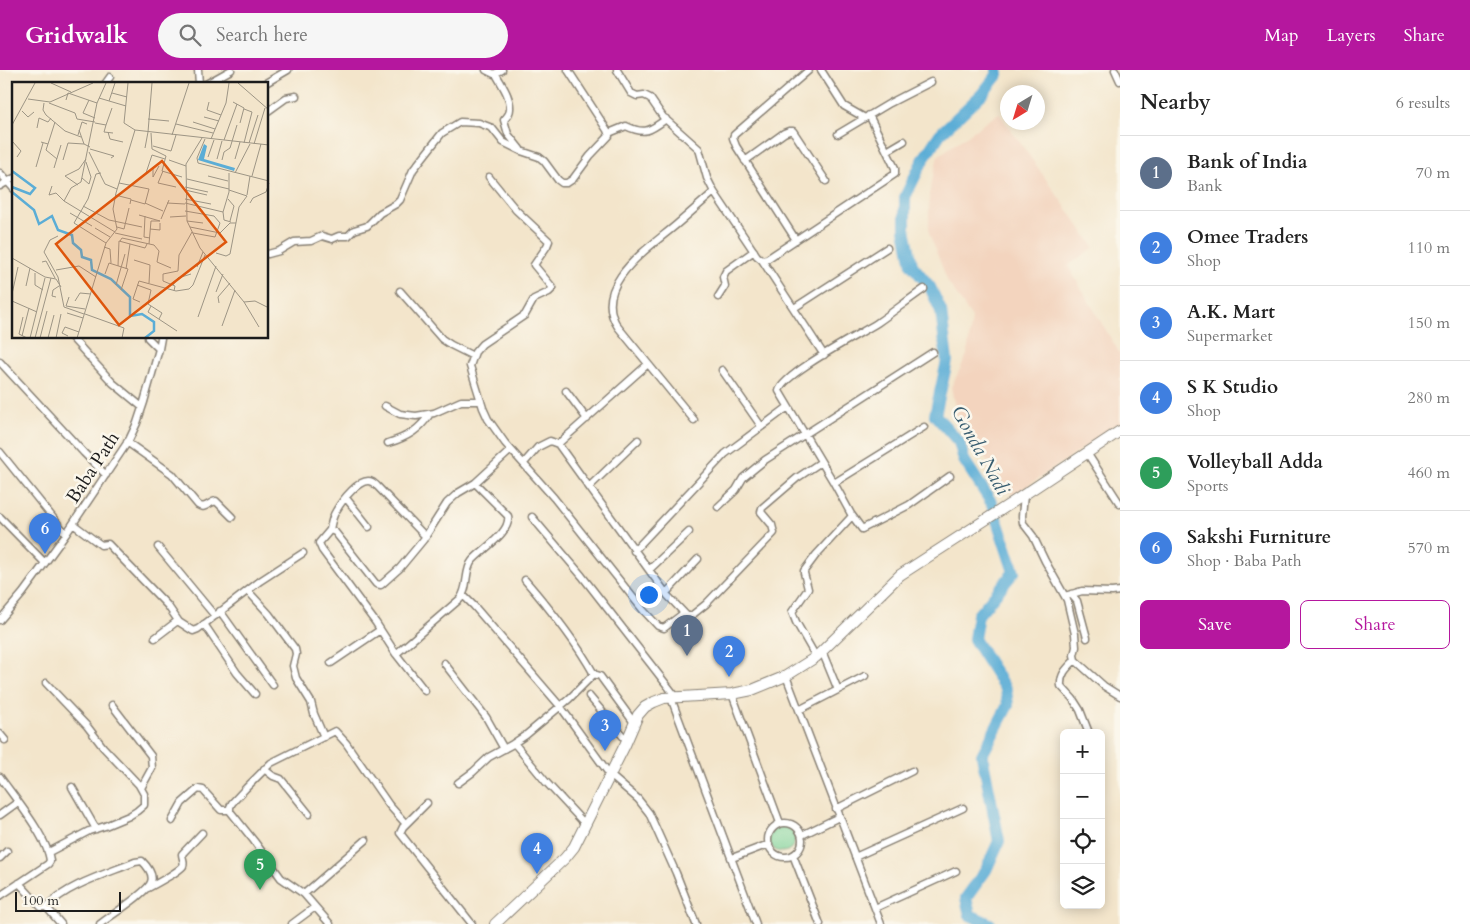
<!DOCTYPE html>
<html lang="en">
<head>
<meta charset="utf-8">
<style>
	:root { --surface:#fff; --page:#f6f6f6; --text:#222; --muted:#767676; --line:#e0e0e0; --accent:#b5179e }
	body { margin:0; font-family:Cardo,serif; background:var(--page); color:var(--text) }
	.controls { position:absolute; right:15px; bottom:15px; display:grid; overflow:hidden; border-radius:8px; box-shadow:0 2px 12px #0003 }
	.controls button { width:45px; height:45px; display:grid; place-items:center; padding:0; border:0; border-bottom:1px solid var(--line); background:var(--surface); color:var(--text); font:25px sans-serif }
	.compass { position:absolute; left:1000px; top:15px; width:45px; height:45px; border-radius:50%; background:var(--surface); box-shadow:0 2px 12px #0003; rotate:218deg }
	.scale { position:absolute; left:15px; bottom:12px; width:106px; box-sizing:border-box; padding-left:5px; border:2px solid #1c1c1c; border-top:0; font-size:14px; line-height:18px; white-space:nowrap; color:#1c1c1c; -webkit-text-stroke:4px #fbf7ec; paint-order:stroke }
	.you { position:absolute; left:648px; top:524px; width:18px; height:18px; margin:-12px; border:4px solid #fff; border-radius:50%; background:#1a73e8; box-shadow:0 0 0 8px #1a73e833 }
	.badge { display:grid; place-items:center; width:32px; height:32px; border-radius:50%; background:var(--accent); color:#fff; font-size:16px; font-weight:700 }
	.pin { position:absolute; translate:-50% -41px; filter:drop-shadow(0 1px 2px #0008) }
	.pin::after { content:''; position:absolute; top:26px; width:18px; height:15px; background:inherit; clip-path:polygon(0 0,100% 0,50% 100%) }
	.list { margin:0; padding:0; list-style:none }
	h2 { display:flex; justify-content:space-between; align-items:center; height:65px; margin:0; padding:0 20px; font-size:21px }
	h2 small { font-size:16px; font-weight:400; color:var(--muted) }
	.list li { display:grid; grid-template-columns:32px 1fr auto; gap:15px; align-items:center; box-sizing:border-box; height:75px; padding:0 20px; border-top:1px solid var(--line) }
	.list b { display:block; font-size:19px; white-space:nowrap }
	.list p { margin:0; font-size:16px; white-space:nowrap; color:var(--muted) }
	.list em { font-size:16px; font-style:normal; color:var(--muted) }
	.actions { display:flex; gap:10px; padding:15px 20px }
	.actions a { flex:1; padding:11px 0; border:1px solid var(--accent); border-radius:8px; text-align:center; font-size:18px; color:var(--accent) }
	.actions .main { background:var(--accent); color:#fff }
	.icon { flex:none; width:28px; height:28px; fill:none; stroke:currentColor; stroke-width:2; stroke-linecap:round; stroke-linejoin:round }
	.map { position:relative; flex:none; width:1120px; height:854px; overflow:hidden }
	header { display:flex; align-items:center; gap:30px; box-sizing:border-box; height:70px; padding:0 25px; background:var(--accent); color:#fff }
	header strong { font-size:24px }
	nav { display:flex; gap:28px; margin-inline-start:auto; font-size:18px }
	.search { width:350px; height:45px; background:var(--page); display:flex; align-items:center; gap:12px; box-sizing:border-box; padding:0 18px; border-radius:28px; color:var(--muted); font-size:19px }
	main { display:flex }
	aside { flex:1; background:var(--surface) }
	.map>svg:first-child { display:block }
</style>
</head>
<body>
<header>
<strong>Gridwalk</strong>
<div class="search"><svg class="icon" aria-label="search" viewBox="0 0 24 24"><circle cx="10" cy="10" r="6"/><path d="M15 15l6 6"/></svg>Search here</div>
<nav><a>Map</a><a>Layers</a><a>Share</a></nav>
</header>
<main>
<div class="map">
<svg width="1120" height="854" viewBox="0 0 1120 854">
	<rect width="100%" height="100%" fill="#fbf7ec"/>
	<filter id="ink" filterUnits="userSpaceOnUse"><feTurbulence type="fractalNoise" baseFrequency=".02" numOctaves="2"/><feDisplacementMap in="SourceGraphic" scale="10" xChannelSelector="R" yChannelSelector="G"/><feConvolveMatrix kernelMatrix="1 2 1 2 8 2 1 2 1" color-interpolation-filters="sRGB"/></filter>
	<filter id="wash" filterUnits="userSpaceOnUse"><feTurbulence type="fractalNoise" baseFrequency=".0096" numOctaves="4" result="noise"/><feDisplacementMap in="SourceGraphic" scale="20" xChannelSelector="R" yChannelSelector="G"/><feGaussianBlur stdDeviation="1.12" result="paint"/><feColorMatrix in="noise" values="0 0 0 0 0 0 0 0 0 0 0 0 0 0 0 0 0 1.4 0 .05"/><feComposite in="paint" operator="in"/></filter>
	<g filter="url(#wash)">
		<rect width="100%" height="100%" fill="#f3e5cb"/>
		<path fill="#f3d4be" d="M 999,43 L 1094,177 L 1068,196 L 1120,284 L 1120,353 L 1013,426 L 957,349 L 951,317 L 967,285 L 972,248 L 948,212 L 929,163 L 929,124 L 938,86 Z"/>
		<path fill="#7ad196" stroke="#4b7659" d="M769 769a13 13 0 1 1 26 0a13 13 0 1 1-26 0Z"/>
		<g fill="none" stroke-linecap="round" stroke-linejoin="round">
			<path stroke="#5badd6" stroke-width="12" d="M 990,854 L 970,845 L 966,828 L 986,800 L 999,771 L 982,685 L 1008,635 L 1006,620 L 974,569 L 978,545 L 1014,502 L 991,432 L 964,390 L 959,372 L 935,345 L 947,291 L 941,241 L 930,217 L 912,195 L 905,159 L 905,127 L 923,90 L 940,64 L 982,24 L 998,4 L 997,0"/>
		</g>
	</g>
	<g filter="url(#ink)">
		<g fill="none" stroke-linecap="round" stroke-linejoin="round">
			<g stroke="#888074" stroke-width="9">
				<path id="street" d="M 198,0 L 199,14
					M 486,0 L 494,4 L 502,0
					M 617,0 L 631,23 L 637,26 L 644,25 L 650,28 L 663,47 L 699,79 L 707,108 L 714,122 L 757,186 L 762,190 L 767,189 L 895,104 L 895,98 L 869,45
					M 821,0 L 844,36 L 865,48
					M 1115,0 L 1120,11
					M 496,4 C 501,14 511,27 510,39 C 510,44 507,47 504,50 L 508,64 L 520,79
					M 105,14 L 110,7
					M 206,14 L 231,0
					M 264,14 L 288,0
					M 268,41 L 286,28 L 296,26
					M 609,63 L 626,56 C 645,65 650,61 666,49
					M 838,64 L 890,33 L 931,12
					M 887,81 L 904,71
					M 745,91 L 784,63 L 789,61 L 793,61 L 826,111
					M 0,103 L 14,119
					M 489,107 L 516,140 L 549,171 L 547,176 L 534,195 L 553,218 L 549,222 L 534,229 L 525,245 L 482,274 L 475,282 L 470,296 L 483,338 L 488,349 L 505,373 L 554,428 L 643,540 L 658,556 L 664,558 L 684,543
					M 0,116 L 14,108
					M 796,170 L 736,76 L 733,68 L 734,65 L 809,0
					M 268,184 L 279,181 L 294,172 L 311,171 L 322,166 L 332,169 L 339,166 L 348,166 L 354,160 L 367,156 L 380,143 L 396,134 L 400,130 L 413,100 L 442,63 L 460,52 L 479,53 L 492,58 L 503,72 L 521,81 L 539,87 L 544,91 L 558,110 L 562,113 L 567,113 L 573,109 L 590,86 L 609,66 L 607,60 L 568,0
					M 762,190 L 824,285
					M 924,219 C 908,230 893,242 877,253 C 858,265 783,304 779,321 L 834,413 L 851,444 L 862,459 L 909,435 L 950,406
					M 400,221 L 442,269 L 451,275 L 473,286
					M 718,227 L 725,216 L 723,207 L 726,201 L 754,181
					M 794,238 L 887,178
					M 72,268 L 113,313 L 142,337
					M 148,268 L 159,279
					M 0,292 L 84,383 L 106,405
					M 722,300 L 761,356
					M 566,321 L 587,349
					M 385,336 L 400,344 L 416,346 L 434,343 L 461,331 L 481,331
					M 694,350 L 618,257 C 590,215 649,178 676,155 C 689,144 701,133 714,122
					M 127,372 L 172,404 L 198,435 C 205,440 209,432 216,431 L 232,447
					M 388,373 C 408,367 419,360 430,344
					M 558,374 L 648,294
					M 0,382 L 66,464
					M 1087,383 L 1120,434
					M 524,393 L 538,377 L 550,371 L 558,374 L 649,500 L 668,526 L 687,546 L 691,546 L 706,534 L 774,463 L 772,455 L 761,442 L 762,438 L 797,408 L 821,392
					M 834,413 L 924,357
					M 589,417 L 638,370
					M 1024,425 L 1022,446 L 1023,453 L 1033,466 L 1045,491 L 1067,530 L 1075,564 L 1076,577 L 1074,585 L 1075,590 L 1104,616 L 1120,626
					M 346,428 L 369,457
					M 718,437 L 736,420 L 743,408 L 765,390 L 933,282
					M 0,447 L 45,493
					M 532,447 L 582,506 L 677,628
					M 73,454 L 101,475 L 108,474 L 168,536 L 179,552
					M 330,460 C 331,454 332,447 336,441 C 341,432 360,406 372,412 C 374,413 376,415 378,417 L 426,467
					M 158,477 L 215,546
					M 634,481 L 725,384 L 788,337
					M 649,500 L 689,462
					M 525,510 C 551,540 575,570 594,604
					M 248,521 L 269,544 L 295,579 L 296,584 L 293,596 L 296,608 L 311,632 L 314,644 L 324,667
					M 666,523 L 698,489
					M 1071,524 L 1077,531 L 1087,568
					M 463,525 L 474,536 L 560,636 L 610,705 L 638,729 L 649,743 L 676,803 L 696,854
					M 1065,526 L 1082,521 L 1112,522 L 1120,521
					M 220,541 L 273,615
					M 0,550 L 23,523 L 66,464 L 129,370 L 137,353 L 144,332 L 159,279 L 161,268
					M 204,554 L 237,603 L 255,624
					M 155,568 L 176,552 L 179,552 L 193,561 L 198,559 L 260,511 L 303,483
					M 822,581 L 838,620
					M 396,584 L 460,529 C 469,518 464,501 472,491 C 482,479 511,463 508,446 L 475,413
					M 816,587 L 796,552 L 792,542 L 808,519 L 804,503 L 804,501 L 816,485 L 852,446
					M 1075,590 C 1067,598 1060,604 1061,616 L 1073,629 L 1080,640 L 1089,663
					M 331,593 L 380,560
					M 444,593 L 486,647 L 504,679
					M 786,606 L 881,854
					M 46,613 L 87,656 L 103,677 L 139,715 L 144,724 L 144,735 L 137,741 L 129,746 L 105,756 L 89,761 L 49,782
					M 425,621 L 396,584 L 376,553 L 322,480 L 319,473 L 330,460 L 335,462 L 376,514 L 381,515 L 400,498 L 424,469 L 447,433 L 458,423 L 475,413 L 511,380
					M 732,624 L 780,753
					M 589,626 L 627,671
					M 671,628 L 756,854
					M 112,635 L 151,686 L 152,698 L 141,718
					M 799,640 L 865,606
					M 0,664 L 5,670
					M 514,673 L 546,712 L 585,754
					M 264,699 L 273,706 L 281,709 L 309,744
					M 0,707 C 14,727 48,768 50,791 L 48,794 L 0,826
					M 458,713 L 473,702 L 489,687 L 511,675 L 526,665 L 569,629 L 594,604 L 600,606 L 635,654
					M 72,717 L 96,759
					M 427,733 L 403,757 L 400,763 L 472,854
					M 836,739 L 912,701
					M 0,745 L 18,732
					M 172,751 L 182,733 L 198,719 L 203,720 L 221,740 L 229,740
					M768 770a17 17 0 1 1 34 0a17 17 0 1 1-34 0Z
					M 802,765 L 839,747
					M 793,785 L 820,854
					M 855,787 L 963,738
					M 0,788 L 7,781
					M 732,788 L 769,774
					M 19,813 L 41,837 L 46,837 L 49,840 L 61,854
					M 148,818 C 156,814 178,802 183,796 C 185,792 182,788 182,784 L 202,763
					M 304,824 L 366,770
					M 46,837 C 69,814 106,804 135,792 L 142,791 C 147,796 154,804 151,812 C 148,822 110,846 100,854
					M 875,838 L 956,801
					M 292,854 L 315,837
					M 330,854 L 304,824 L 281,808 L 254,771 L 230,741 L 230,737 L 232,733 L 246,718 L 271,693 L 335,661 L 346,673 L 389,735 L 406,754"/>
			</g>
			<g stroke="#888074" stroke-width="12">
				<path id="primary" d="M 495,854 L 565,788 L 574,777 L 625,675 L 638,645 L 645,637 L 654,632 L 664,628 L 732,624 L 752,620 L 786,606 L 816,587 L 900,505 L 1010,434 L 1120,361"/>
			</g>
			<use href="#street" stroke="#fff" stroke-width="6"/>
			<use href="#primary" stroke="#fff" stroke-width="10"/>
		</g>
	</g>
	<g text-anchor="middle" stroke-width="5" stroke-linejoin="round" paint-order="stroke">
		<g font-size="19" fill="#1c1c1c" stroke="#fbf7ec">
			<text transform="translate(92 397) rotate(-57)" y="7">Baba Path</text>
		</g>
		<g font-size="20" font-style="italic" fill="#385d70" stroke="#fbf7ec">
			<text transform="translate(981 380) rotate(61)" y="7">Gonda Nadi</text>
		</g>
	</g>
	<g transform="translate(12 12)">
		<rect width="256" height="256" fill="#f3e5cb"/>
		<path d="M 192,62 L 195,64 L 192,77 L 223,86 L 222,89 L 186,78 Z" fill="#5badd6"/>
		<path fill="none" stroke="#5badd6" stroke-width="2.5" d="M 0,89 L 23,106 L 18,112 L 0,105M 0,110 L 22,128 L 27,142 L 40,134 L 46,148 L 60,153 L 61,161 L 69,168 L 70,175 L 79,178 L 80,188 L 99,197 L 118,215 L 118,234 L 130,232 L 142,240 L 142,249 L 133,256"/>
		<path fill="none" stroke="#9d9585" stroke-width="1" d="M 39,1 L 59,10M 94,1 L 85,21 L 69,100 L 59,106 L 52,119 L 103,150M 226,1 L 257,28M 100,11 L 115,15M 87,16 L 114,24M 16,17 L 38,20 L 81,1M 54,18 L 56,11 L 85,21M 77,18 L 71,31 L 83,36M 97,19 L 103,1M 197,20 L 195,28 L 209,33M 221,20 L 232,26 L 228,41M 32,21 L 31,28 L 34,33 L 53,49 L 69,55M 37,21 L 63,31 L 65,37 L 83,40M 10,29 L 16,35 L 22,30M 192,35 L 207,39M 136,37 L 157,39M 181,40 L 203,47M 83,41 L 94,43 L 100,26M 164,42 L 201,51M 0,43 L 23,1M 94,43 L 92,50 L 101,51M 25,46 L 27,36 L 36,40 L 39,36M 67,48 L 72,62 L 78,65M 123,48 L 257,63M 96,50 L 98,57 L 111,60M 136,50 L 140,1M 139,51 L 140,67 L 154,74 L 150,89 L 170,95M 66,53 L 70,40 L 75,42M 160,53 L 177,1M 190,56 L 174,82 L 175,139 L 188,166 L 232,220 L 243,219 L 257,226M 193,57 L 185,76 L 186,81 L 257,99M 199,57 L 214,21 L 217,1M 212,58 L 225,22M 0,59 L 9,69 L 5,75M 29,60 L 36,62 L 43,40M 232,61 L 240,30 L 232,27M 237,61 L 246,33M 36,62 L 34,68 L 45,77M 242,62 L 253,26M 141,64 L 159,69 L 164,53M 133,66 L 136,50M 78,67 L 102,74 L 99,76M 77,70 L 93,102 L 105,107M 196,75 L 202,58M 205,77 L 210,59M 223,77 L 228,60M 51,78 L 56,61 L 72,62M 157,78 L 174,84M 210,78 L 212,70 L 218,66 L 225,43M 24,85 L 31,61M 42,86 L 49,63M 141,86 L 141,95 L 147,84M 151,89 L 146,101 L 164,105M 89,91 L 84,92 L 76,117 L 62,141 L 94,161M 134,91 L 140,73 L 153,77M 223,91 L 238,62M 196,94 L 216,99M 240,94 L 249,62M 70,96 L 77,102 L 79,95 L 74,80M 175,97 L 217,107M 107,101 L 137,107 L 133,122 L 119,118M 66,103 L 53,94 L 67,87 L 74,77M 40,104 L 37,113 L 44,111 L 52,119M 173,105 L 196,110M 173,108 L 195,113M 103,113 L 119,117 L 118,122M 235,113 L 238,94M 173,117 L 199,122M 216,117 L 222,124 L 218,139M 133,121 L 151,129M 155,121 L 173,122M 173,121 L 211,130 L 217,110 L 217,91M 238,121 L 241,116 L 254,110 L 257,101M 71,124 L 97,138 L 130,145M 173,129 L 202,134 L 208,141 L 203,155 L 181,151M 211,130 L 212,138 L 219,140M 58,131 L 80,144M 127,133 L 148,139 L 139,139 L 137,162M 133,134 L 132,155 L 138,156M 158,135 L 174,134M 149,137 L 157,118M 175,139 L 191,141M 105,145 L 112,147 L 117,126M 178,145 L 208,151 L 218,141 L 224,141M 83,146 L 98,155M 138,147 L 148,148 L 148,141M 103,151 L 130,157M 46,154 L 38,158 L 32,170 L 46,195 L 52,225 L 72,232M 108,159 L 110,156 L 142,163 L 147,169 L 145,180 L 159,186M 92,165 L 98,167 L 99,181M 204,171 L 214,174 L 218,172 L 227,125 L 235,114 L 217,108M 0,176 L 33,195 L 44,197 L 49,205M 122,178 L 138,183 L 137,201M 30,180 L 34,179 L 43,196M 106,184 L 107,159 L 133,166 L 135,162M 185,185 L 191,170M 114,187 L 118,162M 44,188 L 67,184 L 84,195M 23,191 L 23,203 L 31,208M 93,192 L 97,181 L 116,187 L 109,208M 104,203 L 113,172M 125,203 L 139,208 L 136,222 L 150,231 L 147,237M 161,203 L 166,196 L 179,192M 14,204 L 18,186M 162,209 L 163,204 L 151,199 L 151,192 L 166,189 L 167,173 L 180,150M 204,210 L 211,192M 0,212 L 6,185M 44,215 L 40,214 L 41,208 L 47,204M 57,215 L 54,224 L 73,227M 0,219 L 25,230M 63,219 L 68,211 L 79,212M 128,220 L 121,217 L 127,199 L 164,209 L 177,207 L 181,203 L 193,173M 232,220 L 247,245M 207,221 L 206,215 L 218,201M 139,224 L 136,230 L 165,249M 55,231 L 71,236M 73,232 L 112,246 L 110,256M 11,235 L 7,252 L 15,256M 186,235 L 204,184M 210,244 L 223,208M 10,254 L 17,226M 56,254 L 50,251 L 53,245 L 67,250M 18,256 L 33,196M 23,256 L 39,196M 28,256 L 35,229M 36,256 L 42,233M 44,256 L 49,232M 65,256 L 94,161 L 105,147 L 101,127 L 104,111 L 123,48 L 112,41 L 116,1"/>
		<path fill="#de560d" fill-opacity="0.15" stroke="#de560d" stroke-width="2.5" d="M 150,79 L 214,160 L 107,243 L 44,162 Z"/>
		<rect width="256" height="256" fill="none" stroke="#1c1c1c" stroke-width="2.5"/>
	</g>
</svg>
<div class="controls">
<button>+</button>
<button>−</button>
<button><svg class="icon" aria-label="locate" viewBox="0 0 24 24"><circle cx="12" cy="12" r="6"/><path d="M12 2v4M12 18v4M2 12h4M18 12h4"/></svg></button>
<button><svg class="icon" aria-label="layers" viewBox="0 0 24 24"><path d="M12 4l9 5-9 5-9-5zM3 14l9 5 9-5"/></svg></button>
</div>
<svg class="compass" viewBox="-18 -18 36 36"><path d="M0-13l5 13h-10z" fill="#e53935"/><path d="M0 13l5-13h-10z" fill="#767676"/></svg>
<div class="scale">100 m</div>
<div class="you"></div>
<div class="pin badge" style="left:687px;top:586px;background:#5c6f8a">1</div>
<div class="pin badge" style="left:729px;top:607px;background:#3f7fe0">2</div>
<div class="pin badge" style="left:605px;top:681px;background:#3f7fe0">3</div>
<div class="pin badge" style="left:537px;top:804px;background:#3f7fe0">4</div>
<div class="pin badge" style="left:260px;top:820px;background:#2e9e5b">5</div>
<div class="pin badge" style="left:45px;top:484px;background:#3f7fe0">6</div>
</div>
<aside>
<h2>Nearby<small>6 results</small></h2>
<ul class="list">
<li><span class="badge" style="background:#5c6f8a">1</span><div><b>Bank of India</b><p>Bank</p></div><em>70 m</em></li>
<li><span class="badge" style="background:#3f7fe0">2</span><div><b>Omee Traders</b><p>Shop</p></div><em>110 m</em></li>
<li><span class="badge" style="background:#3f7fe0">3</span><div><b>A.K. Mart</b><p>Supermarket</p></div><em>150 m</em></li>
<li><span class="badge" style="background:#3f7fe0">4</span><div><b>S K Studio</b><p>Shop</p></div><em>280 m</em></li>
<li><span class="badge" style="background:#2e9e5b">5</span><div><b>Volleyball Adda</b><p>Sports</p></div><em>460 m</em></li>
<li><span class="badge" style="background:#3f7fe0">6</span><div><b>Sakshi Furniture</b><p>Shop · Baba Path</p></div><em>570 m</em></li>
</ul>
<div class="actions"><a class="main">Save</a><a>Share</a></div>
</aside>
</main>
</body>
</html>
